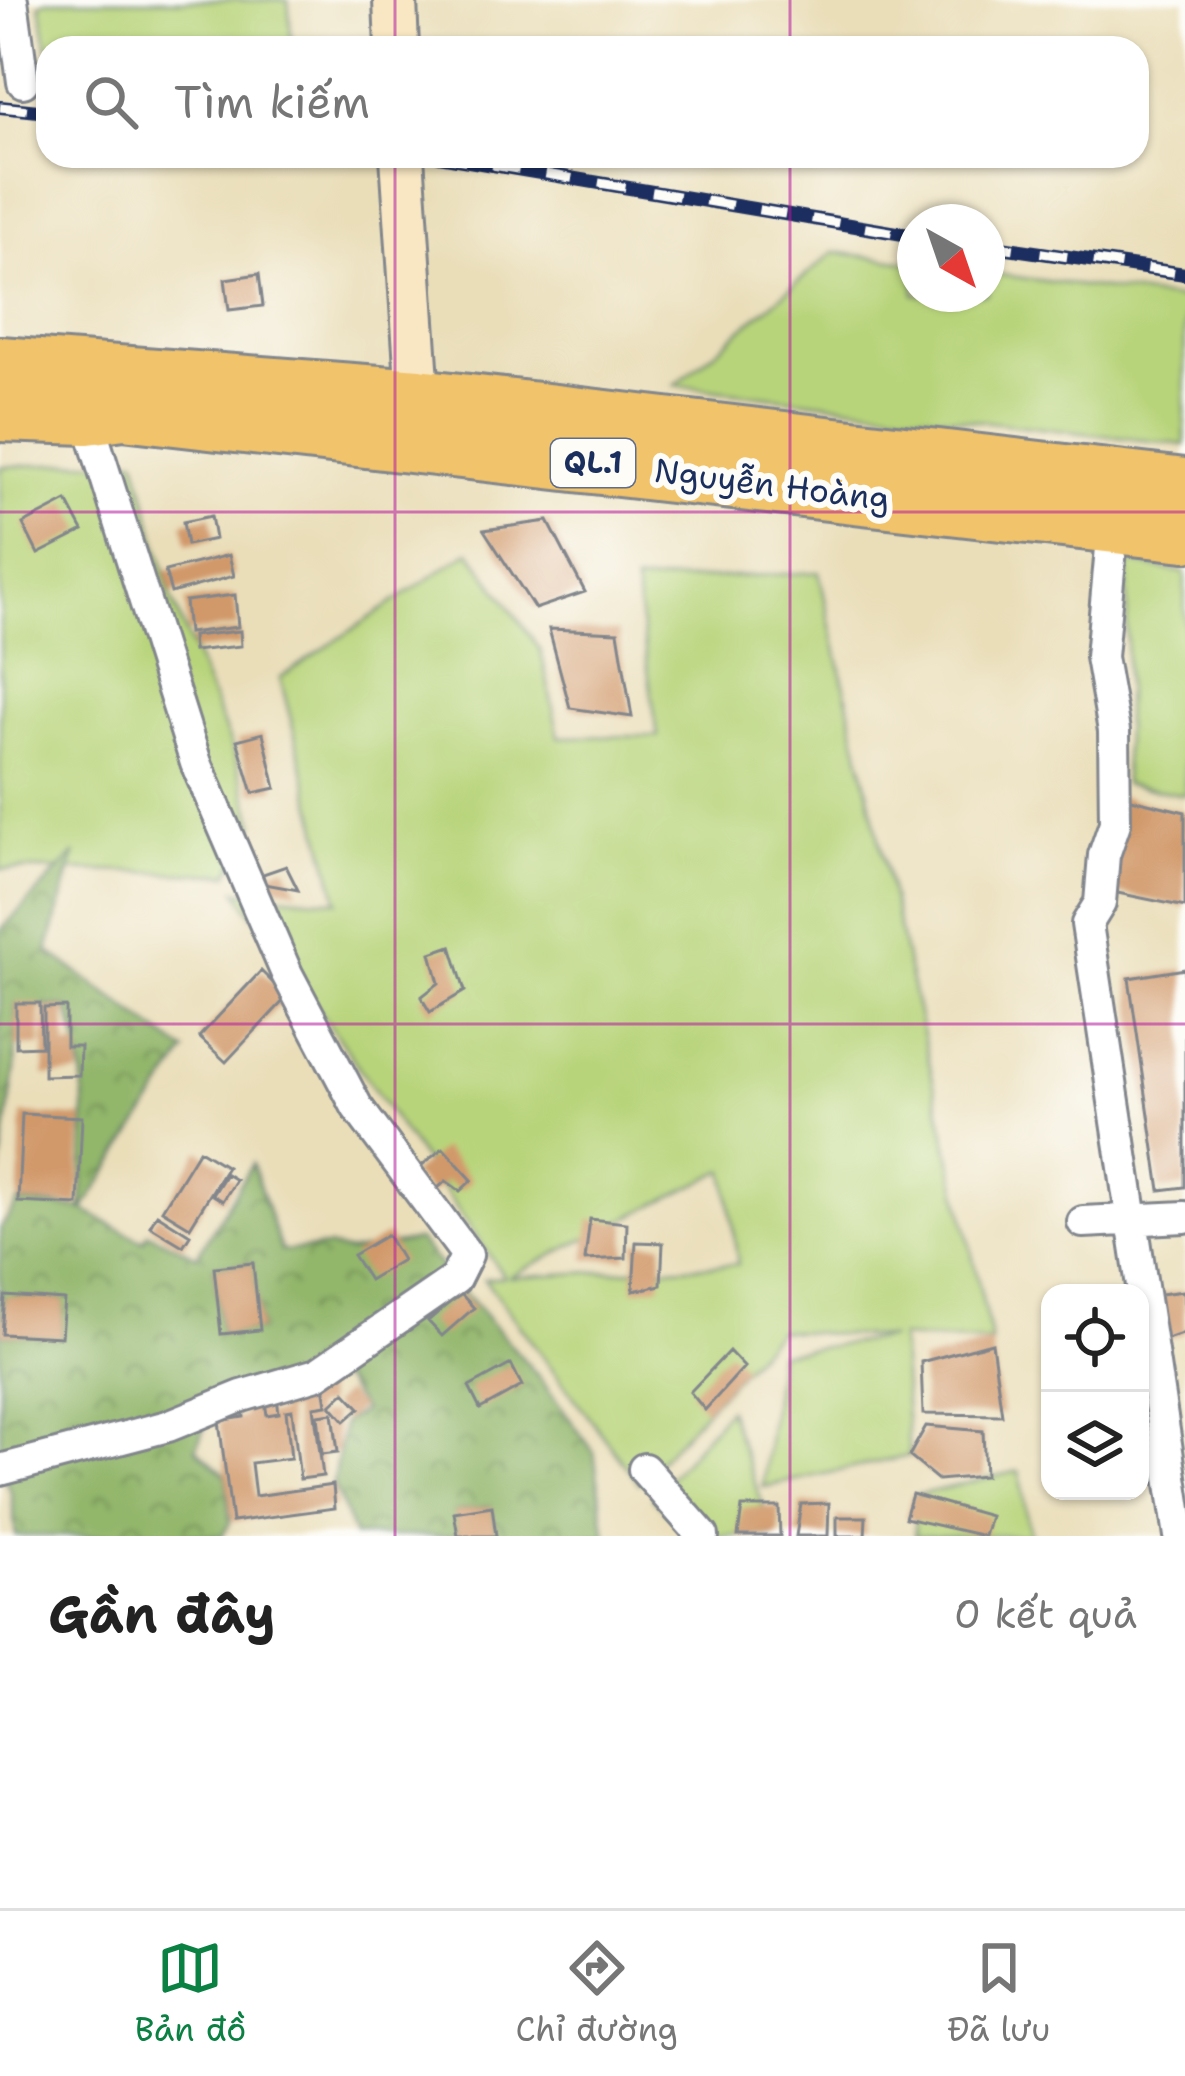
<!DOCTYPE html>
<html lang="vi">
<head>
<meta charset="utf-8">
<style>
	:root { --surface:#fff; --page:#f2f2f2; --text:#222; --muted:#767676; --line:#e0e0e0; --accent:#0b8043 }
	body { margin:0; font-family:"Shantell Sans",sans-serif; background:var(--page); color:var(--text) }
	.controls { position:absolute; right:36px; bottom:36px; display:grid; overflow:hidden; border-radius:24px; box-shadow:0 3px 9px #0004 }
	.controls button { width:108px; height:108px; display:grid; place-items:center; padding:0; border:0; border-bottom:3px solid var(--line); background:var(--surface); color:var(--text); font:60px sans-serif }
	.compass { position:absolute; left:897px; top:204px; width:108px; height:108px; border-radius:50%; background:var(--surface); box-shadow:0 3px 9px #0004; rotate:140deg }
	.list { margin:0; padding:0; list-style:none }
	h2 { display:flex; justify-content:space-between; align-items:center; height:156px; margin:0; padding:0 48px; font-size:51px }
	h2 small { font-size:39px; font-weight:400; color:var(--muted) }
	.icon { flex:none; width:66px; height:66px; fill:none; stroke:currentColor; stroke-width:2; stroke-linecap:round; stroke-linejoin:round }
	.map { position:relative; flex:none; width:1185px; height:1536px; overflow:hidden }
	.search { position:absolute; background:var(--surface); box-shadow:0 3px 9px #0004; left:36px; right:36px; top:36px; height:132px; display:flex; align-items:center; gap:30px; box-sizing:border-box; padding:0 42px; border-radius:36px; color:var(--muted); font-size:45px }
	.sheet { height:372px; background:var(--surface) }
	nav { display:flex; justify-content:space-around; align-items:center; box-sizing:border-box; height:168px; border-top:3px solid var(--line); background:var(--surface); font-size:33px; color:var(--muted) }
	nav a { display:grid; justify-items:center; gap:6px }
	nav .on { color:var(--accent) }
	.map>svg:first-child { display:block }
</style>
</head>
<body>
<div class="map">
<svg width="1185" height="1536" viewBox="0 0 1185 1536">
	<defs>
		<pattern id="forest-crowns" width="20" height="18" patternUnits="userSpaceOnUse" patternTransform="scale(3)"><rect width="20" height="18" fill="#92b66a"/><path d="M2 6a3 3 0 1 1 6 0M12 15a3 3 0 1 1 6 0" fill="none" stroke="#76945a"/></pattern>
	</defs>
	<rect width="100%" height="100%" fill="#fdfcf7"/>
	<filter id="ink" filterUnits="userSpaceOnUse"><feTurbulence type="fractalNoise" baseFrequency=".00833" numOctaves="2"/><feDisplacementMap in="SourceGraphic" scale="24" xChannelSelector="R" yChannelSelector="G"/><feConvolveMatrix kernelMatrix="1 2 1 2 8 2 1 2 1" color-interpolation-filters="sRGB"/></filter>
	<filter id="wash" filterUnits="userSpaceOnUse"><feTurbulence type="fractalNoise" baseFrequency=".004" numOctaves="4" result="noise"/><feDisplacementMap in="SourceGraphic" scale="48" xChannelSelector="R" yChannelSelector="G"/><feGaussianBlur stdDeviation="2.7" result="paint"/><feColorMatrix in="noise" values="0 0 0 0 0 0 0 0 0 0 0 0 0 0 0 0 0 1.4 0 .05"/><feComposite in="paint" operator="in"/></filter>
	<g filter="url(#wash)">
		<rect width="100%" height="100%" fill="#eadeb9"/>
		<path fill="#b8d47a" stroke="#6a826c" stroke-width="3" fill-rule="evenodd" d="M 48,0 L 288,0 L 292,48 L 48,50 L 40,4 Z
			M 834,252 L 915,263 L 915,294 L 987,294 L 987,273 L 1185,300 L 1185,445 L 675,385 Z
			M 136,459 L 171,597 L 232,747 L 255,824 L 229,874 L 0,869 L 0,467 Z
			M 470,551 L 541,651 L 559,737 L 658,736 L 635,583 L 819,572 L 992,1343 L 900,1338 L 909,1456 L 763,1487 L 778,1353 L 891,1338 L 778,1330 L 639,1483 L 484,1279 L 504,1277 L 237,891 L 338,901 L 280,678 ZM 725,1171 L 738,1264 L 508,1277 L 723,1171 Z
			M 1128,562 L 1185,573 L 1185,795 L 1124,784 Z
			M 728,1409 L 774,1536 L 695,1536 L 652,1498 Z
			M 1019,1471 L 1030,1536 L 915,1536 L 913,1496 Z"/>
		<path fill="url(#forest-crowns)" stroke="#567264" stroke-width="3" fill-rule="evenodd" d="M 75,853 L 48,951 L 186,1052 L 83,1210 L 143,1241 L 148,1233 L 197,1256 L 252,1164 L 281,1251 L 328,1247 L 349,1252 L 418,1240 L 538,1376 L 594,1452 L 606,1536 L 496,1536 L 491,1506 L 455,1512 L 458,1536 L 354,1536 L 333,1483 L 343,1423 L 363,1411 L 342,1380 L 216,1395 L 196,1449 L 226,1475 L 230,1523 L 222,1536 L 16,1536 L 11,1493 L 0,1465 L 0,1229 L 18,1202 L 82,1209 C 83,1141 92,1070 67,1007 L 16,1004 L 15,1069 L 0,1176 L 0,931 ZM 252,1263 L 260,1330 L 221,1334 L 214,1267 ZM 5,1297 L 63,1300 L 61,1336 L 3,1334 Z"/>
		<g id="blocks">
			<path fill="#d1996a" d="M 259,274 L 263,306 L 229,310 L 225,279 Z
				M 67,501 L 83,531 L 38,554 L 23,524 Z
				M 211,516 L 215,539 L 187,545 L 183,522 Z
				M 548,521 L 585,592 L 535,609 L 484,530 Z
				M 229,555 L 234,576 L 171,593 L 165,571 Z
				M 235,595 L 238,627 L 188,633 L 185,601 Z
				M 549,629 L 618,632 L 632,717 L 570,708 Z
				M 240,631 L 241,646 L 193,651 L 192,636 Z
				M 263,733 L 276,788 L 253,793 L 237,740 Z
				M 1119,796 L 1185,812 L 1185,907 L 1108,891 Z
				M 286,866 L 298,890 L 265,884 L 263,874 Z
				M 451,946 L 465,991 L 430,1012 L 421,997 L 439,983 L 431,953 Z
				M 1185,969 L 1185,1187 L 1160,1190 L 1129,978 Z
				M 261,971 L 287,997 L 226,1062 L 199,1037 Z
				M 16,1003 L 40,1003 L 41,1046 L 16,1047 Z
				M 66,1007 L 66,1046 L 80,1046 L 79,1075 L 44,1076 L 44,1008 Z
				M 22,1114 L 82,1117 L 78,1205 L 18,1202 Z
				M 443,1148 L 472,1180 L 460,1191 L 446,1181 L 431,1194 L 411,1174 Z
				M 199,1150 L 227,1167 L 190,1227 L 162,1210 Z
				M 226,1174 L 236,1180 L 223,1201 L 213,1195 Z
				M 157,1214 L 190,1235 L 183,1246 L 150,1226 Z
				M 590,1219 L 627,1223 L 626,1258 L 585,1260 Z
				M 387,1235 L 402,1260 L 369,1280 L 353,1255 Z
				M 636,1242 L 663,1243 L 661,1285 L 633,1291 Z
				M 253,1263 L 260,1330 L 221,1334 L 214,1267 Z
				M 1184,1291 L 1185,1333 L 1158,1342 L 1152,1295 Z
				M 460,1293 L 474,1308 L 442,1336 L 428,1321 Z
				M 5,1296 L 64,1300 L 61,1337 L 2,1334 Z
				M 992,1343 L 1002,1415 L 923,1414 L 921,1362 Z
				M 729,1351 L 744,1367 L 705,1410 L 690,1392 Z
				M 511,1364 L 522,1386 L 480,1409 L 469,1387 Z
				M 324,1384 L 327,1405 L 314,1407 L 323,1476 L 300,1479 L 292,1410 L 286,1411 L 291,1458 L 251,1463 L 255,1496 L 333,1485 L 335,1508 L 232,1522 L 219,1421 L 244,1417 L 242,1398 L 264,1395 L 267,1415 L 279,1413 L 276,1390 Z
				M 345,1392 L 360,1408 L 345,1421 L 331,1405 Z
				M 333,1413 L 338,1452 L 322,1454 L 318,1415 Z
				M 926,1426 L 983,1431 L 985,1476 L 938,1480 L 909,1456 Z
				M 912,1494 L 990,1516 L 984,1536 L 905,1518 Z
				M 829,1503 L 828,1536 L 796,1536 L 801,1504 Z
				M 492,1506 L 496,1536 L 458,1536 L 454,1512 Z
				M 742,1507 L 779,1507 L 780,1536 L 738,1536 Z
				M 837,1517 L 866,1517 L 865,1536 L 837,1536 Z"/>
		</g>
	</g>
	<g filter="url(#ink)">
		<use href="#blocks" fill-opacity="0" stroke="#82868c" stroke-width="3"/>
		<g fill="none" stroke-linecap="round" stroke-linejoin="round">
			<g stroke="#82868c" stroke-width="36">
				<path id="street" d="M 12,0 L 23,82
					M 1113,526 L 1101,657 L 1114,731 L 1115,823 L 1104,855 L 1100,903 L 1087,924 L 1180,1536
					M 1083,1222 L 1185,1217
					M 644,1469 L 703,1536
					M 0,1470 L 168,1426 L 242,1396 L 317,1374 L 455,1279 L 467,1255 L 357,1107 L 287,974 L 196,763 L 87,417"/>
			</g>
			<g stroke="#82868c" stroke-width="48">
				<path id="secondary" d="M 395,0 L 397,48
					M 402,156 L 418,396"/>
			</g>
			<g stroke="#82868c" stroke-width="60">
				<path id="highway" d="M 0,364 L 418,396 L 1185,486
					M 0,414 L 87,417 L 123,412 L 1185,534"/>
			</g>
			<use href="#street" stroke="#fff" stroke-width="30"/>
			<use href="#secondary" stroke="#f9e7c3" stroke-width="42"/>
			<use href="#highway" stroke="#f1c36a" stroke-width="54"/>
			<g stroke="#1b2f5e" stroke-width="14">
				<path id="rail" d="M 0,107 L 48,112
					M 439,156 L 915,236
					M 987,245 L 1185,274"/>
			</g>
			<use href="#rail" stroke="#fdfcf7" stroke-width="9" stroke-dasharray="27" stroke-linecap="butt"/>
		</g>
	</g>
	<path fill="none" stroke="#b5179e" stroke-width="3" stroke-opacity="0.55" d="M 395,0 L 395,48M 790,0 L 790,48M 395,156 L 395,1536M 790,156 L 790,1536M 0,512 L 1185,512M 0,1024 L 1185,1024"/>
	<g text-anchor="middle" stroke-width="12" stroke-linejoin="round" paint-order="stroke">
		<rect fill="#fdfcf7" stroke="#5f6c8c" stroke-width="3" x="551" y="439" width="84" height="48" rx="9"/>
		<g font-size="30" font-weight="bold" fill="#1b2f5e">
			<text x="593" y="473">QL.1</text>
		</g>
		<g font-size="33" fill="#1b2f5e" stroke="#fdfcf7">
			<text transform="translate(772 484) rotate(7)" y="12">Nguyễn Hoàng</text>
		</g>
	</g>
</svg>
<div class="controls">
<button><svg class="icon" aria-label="locate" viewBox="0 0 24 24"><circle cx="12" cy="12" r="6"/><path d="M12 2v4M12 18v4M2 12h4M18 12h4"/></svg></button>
<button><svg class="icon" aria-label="layers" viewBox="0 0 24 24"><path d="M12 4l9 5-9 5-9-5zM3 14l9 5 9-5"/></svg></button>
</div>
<svg class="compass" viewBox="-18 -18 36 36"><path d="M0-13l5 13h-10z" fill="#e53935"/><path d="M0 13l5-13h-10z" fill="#767676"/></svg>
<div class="search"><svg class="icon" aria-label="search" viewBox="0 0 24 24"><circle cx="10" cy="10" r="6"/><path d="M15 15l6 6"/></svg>Tìm kiếm</div>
</div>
<section class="sheet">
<h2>Gần đây<small>0 kết quả</small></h2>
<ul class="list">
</ul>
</section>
<nav>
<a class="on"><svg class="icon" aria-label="map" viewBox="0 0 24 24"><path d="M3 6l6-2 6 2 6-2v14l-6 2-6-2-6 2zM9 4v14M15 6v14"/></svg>Bản đồ</a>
<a><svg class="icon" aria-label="directions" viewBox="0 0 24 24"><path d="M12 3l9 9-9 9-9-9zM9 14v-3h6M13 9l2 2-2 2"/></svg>Chỉ đường</a>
<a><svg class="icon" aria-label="saved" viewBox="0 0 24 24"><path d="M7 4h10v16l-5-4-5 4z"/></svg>Đã lưu</a>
</nav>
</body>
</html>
